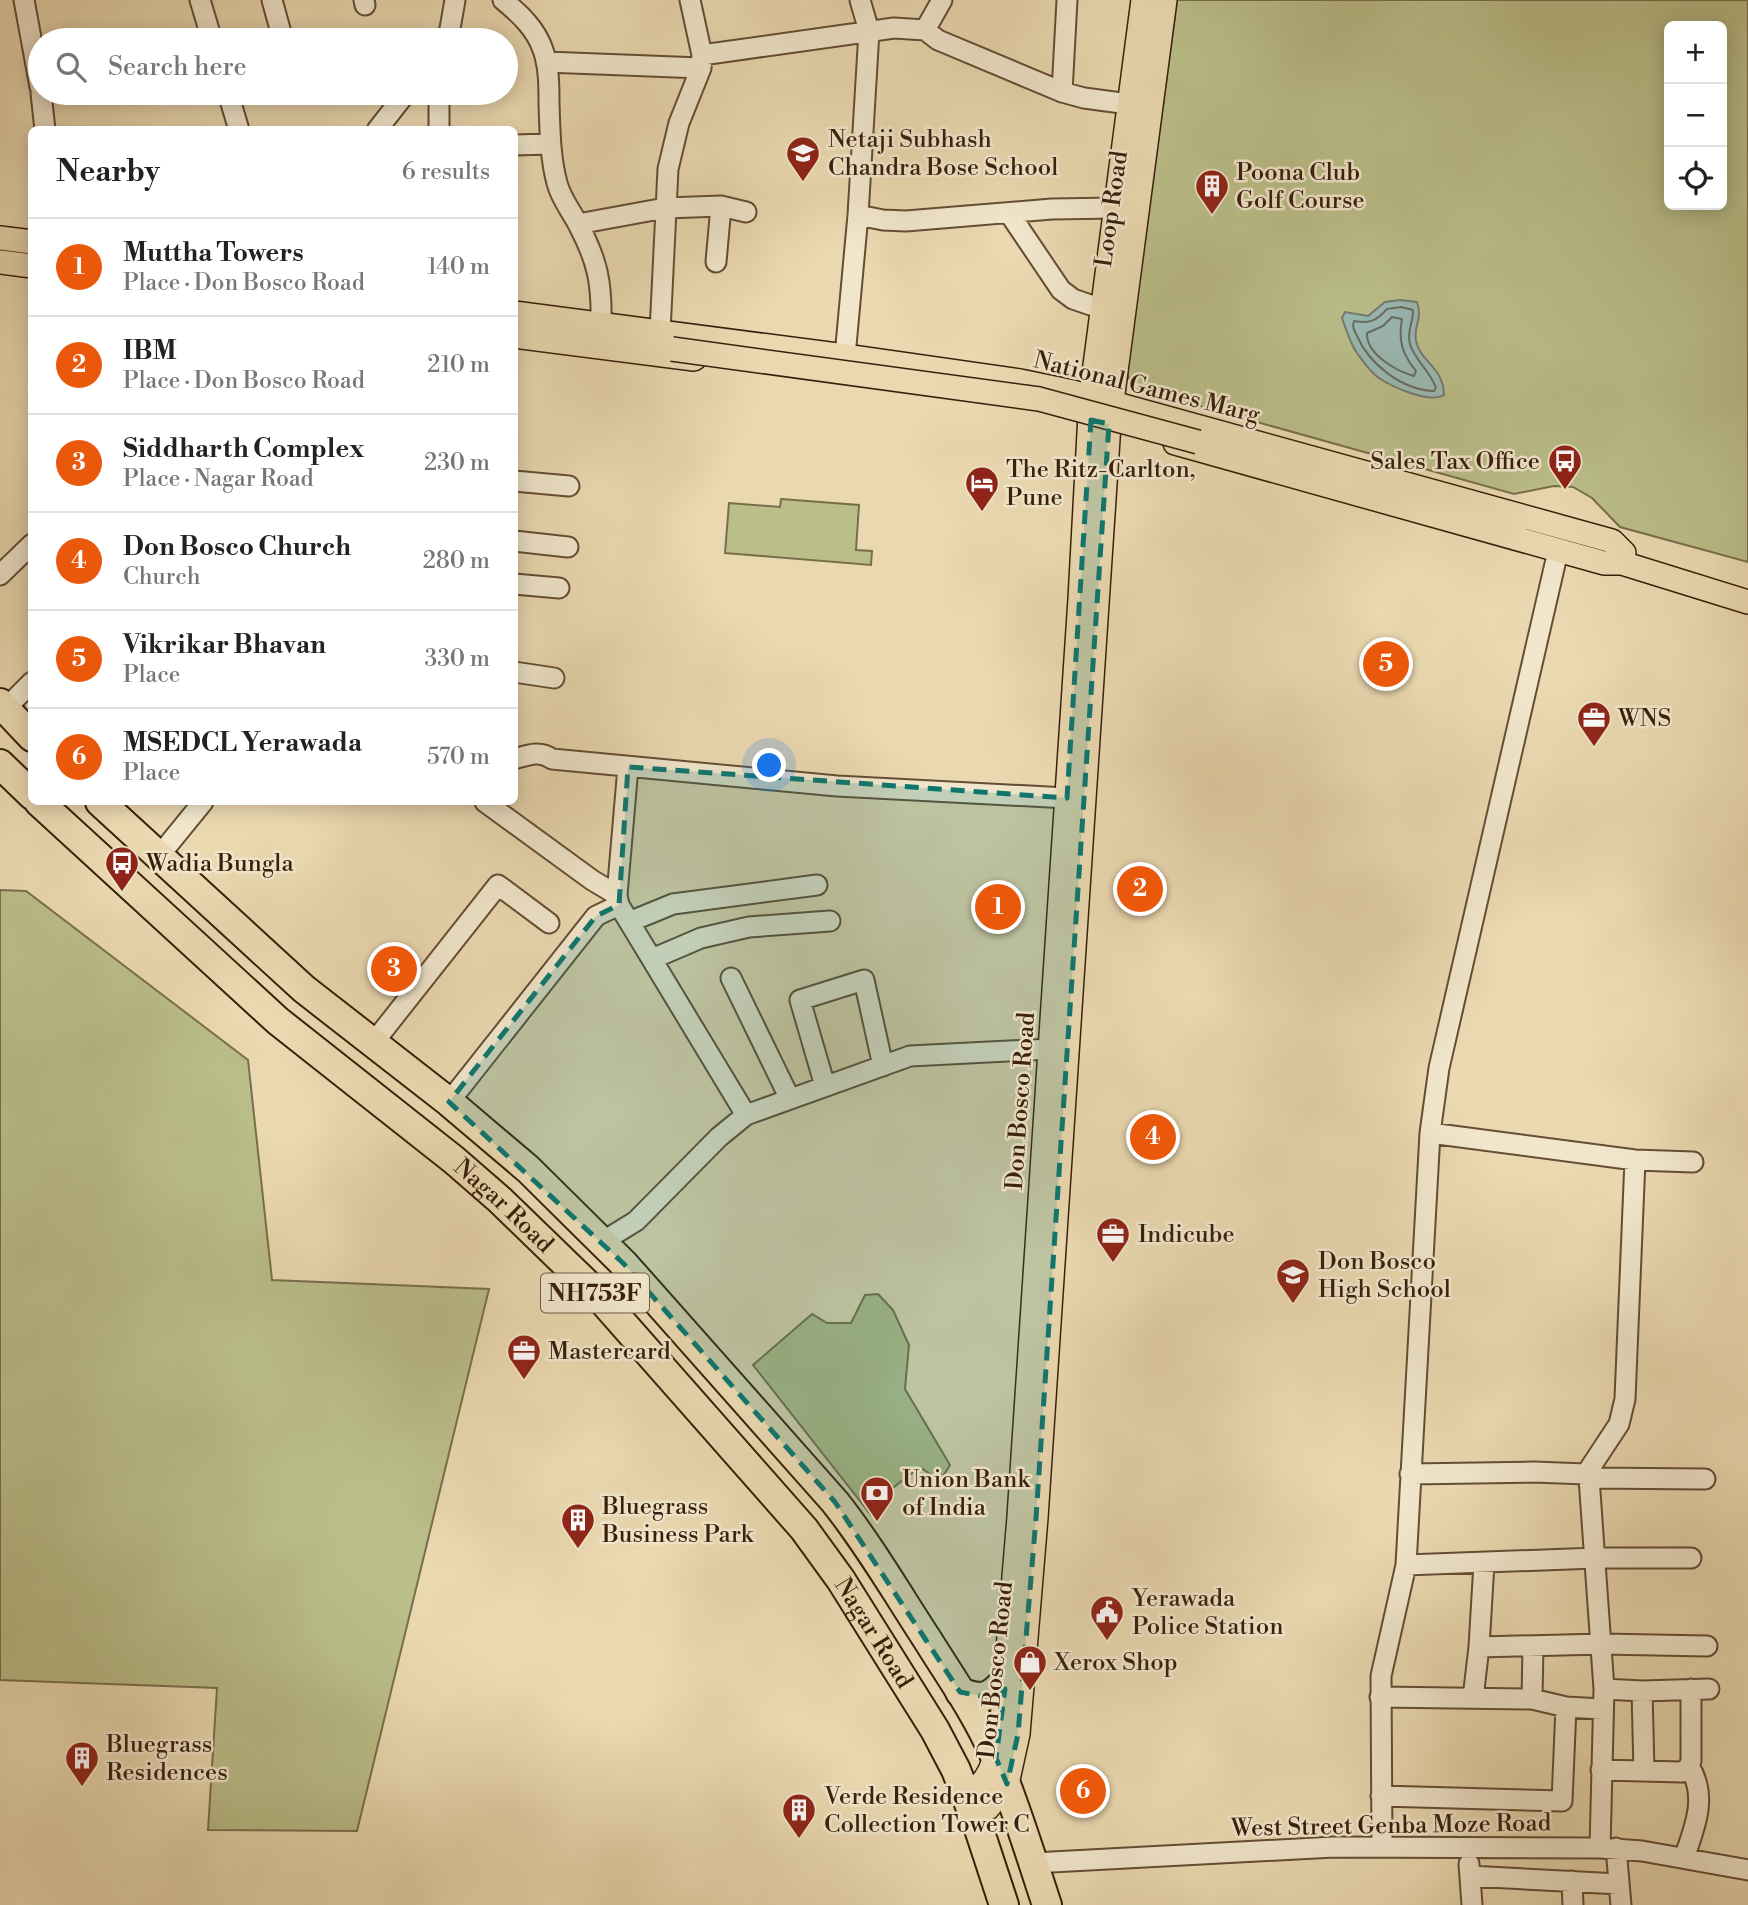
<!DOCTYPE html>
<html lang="en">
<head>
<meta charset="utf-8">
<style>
	:root { --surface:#fff; --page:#f2f2f2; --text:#222; --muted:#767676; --line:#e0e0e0; --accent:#ea580c }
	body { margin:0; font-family:"Libre Bodoni",serif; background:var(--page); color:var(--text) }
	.controls { position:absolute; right:21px; top:21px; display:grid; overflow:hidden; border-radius:10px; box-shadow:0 4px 18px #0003 }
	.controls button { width:63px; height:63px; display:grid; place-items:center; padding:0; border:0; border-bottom:2px solid var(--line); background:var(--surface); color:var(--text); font:35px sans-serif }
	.you { position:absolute; left:770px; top:766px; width:24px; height:24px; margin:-18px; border:5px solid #fff; border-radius:50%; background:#1a73e8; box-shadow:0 0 0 10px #1a73e833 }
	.badge { display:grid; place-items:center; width:46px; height:46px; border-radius:50%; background:var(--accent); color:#fff; font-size:23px; font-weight:700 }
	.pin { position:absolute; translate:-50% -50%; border:4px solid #fff; box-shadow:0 2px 7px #0006 }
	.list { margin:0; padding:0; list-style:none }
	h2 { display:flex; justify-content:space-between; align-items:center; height:91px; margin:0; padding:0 28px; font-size:30px }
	h2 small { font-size:23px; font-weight:400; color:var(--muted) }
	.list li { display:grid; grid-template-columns:46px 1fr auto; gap:21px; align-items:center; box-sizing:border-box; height:98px; padding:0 28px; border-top:2px solid var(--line) }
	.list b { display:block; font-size:26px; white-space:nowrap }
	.list p { margin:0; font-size:23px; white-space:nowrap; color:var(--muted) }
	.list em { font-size:23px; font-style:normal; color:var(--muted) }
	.icon { flex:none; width:38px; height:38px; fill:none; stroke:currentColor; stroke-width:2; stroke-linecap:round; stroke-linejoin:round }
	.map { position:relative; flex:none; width:1748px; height:1905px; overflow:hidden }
	.search { position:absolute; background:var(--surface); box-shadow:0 4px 18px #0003; left:28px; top:28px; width:490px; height:77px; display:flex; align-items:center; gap:18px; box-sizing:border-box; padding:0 24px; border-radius:38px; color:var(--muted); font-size:26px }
	.panel { position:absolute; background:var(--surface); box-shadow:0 4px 18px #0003; left:28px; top:126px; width:490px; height:679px; border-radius:10px }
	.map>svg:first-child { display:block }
</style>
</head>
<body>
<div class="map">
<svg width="1748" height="1905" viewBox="0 0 1748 1905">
	<rect width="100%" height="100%" fill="#ead8b0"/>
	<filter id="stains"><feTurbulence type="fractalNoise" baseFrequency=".00286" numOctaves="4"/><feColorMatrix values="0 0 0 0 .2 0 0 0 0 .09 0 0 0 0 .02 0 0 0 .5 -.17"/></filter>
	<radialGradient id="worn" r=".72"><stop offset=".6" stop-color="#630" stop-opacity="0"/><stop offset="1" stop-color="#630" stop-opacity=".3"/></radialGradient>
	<path fill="#babe89" stroke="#796e4a" stroke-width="2" fill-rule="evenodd" d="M 1177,0 L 1748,0 L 1748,562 L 1620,527 L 1592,498 L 1573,487 L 1554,486 L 1514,494 L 1132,387 L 1127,372 ZM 1669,26 L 1722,26 L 1722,205 L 1669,205 Z
		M 781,499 L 859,505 L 856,550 L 872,551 L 871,565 L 725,553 L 729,503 L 780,507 Z
		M 0,890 L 26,891 L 248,1060 L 272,1280 L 489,1289 L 357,1831 L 208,1830 L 217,1688 L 0,1680 Z
		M 878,1294 L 893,1310 L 909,1345 L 905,1389 L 950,1465 L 940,1481 L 920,1467 L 885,1494 L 888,1506 L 871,1515 L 753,1365 L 812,1314 L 827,1323 L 851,1323 L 865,1295 Z"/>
	<path fill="#9ab8b3" stroke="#737b70" stroke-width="2" d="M 1400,300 L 1417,302 C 1423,319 1413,326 1416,341 C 1421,363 1443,366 1444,395 C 1430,404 1392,387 1379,378 C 1370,372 1363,361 1357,353 C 1350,343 1346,329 1342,318 L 1345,312 L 1368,316 L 1385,302 Z"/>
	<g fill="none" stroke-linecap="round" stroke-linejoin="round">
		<path stroke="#696c5f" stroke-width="2" d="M 1401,307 L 1413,310 C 1414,321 1406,332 1410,344 C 1415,361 1430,370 1436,388 L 1434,391 C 1402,390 1369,364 1357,336 C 1354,330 1352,327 1354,321 C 1370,324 1376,321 1387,309 Z
			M 1392,317 L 1402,319 C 1398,340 1402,354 1416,371 L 1414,376 C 1396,371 1366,354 1367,333 L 1383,326 Z"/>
		<g stroke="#644d34" stroke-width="23">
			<path id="minor" d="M 24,0 L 40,87
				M 200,0 L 212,40
				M 272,0 L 283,40
				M 364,0 L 365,5
				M 503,0 C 520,14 536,29 543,50 C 549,66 549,86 549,103 C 550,130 550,157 557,183 C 561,199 572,212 579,226 C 598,262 602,284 601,324
				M 925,30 L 942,0
				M 448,40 L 455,0
				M 702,55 L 894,28 L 925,30 L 938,40 L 1062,92 L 1084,98 L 1129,104
				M 546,62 L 701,68
				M 1062,92 L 1067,0
				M 41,93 L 45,130
				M 228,93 L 239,130
				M 439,93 L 439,130
				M 377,130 L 406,93
				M 514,145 L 550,144
				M 1009,213 L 1061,290 L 1073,299 L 1102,309
				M 858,215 L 883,220 L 906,221 L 1052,209 L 1115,208
				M 578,224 L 665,208 L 721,206 L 746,212
				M 716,262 L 721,206
				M 660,332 L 668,169 L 679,123 L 701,68 L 702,55 L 690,0
				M 845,356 L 858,215 L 869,31 L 860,0
				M 514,481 L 569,486
				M 514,541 L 568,547
				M 0,575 L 32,544
				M 514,584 L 559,588
				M 514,672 L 554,678
				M 5,709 L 32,682
				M 514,759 C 528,755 540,750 552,759 L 837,786 L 1067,798
				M 628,767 L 617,895 L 619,905 L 746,1115
				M 485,802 L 592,880 L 617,895
				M 159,856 L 203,802
				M 629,922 L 673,904 L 817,885
				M 652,959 L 701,938 L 749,927 L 830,921
				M 731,978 L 790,1099
				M 374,1042 L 498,885 L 549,923
				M 825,1086 L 800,1000 L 864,980 L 883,1066
				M 449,1102 L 596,916 L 619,905
				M 1430,1133 L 1635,1160 L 1693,1162
				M 602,1242 L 636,1221 L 719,1137 L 746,1115 L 910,1056 L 1050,1049
				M 1410,1474 L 1534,1472 L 1586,1474 L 1589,1478 L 1604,1689 L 1600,1848
				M 1586,1474 L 1619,1424 L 1625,1399 L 1635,1160
				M 1589,1478 L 1705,1479
				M 1406,1565 L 1596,1558 L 1691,1558
				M 1479,1647 L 1602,1644 L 1707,1646
				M 1604,1689 L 1642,1691 L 1709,1689
				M 1642,1691 L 1644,1771
				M 1380,1697 L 1532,1699 L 1566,1707 L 1602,1709
				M 1473,1698 L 1479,1647 L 1484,1563
				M 1532,1699 L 1533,1646
				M 1601,1770 L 1682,1772 L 1688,1768 L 1691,1761 L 1691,1689
				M 1381,1796 L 1562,1801 L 1566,1707
				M 1382,1847 L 1381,1676 L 1406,1565 L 1430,1133 L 1439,1068 L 1558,551
				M 1616,1848 L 1621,1905
				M 1684,1858 C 1695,1827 1708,1796 1689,1766
				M 1033,1863 L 1334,1847 L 1600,1848 L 1642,1851 L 1748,1870
				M 1469,1864 L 1472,1905
				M 1470,1876 L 1619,1884
				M 1572,1881 L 1573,1905"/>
		</g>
		<g stroke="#381f0b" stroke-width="26">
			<path id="major" d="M 0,238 L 32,242
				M 0,262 L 32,266
				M 514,313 L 845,356 L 1020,381 L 1073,392 L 1612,541 L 1624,553
				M 514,336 L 694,359
				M 1175,443 L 1604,563 L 1622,563 L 1748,602
				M 966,1797 C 991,1781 995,1760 1001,1732 L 1019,1517 L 1080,599 L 1091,396 L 1143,0
				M 973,1817 L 988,1808 L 1007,1784 L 1018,1734 L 1036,1518 L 1109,424 L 1165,0"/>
		</g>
		<g stroke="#381f0b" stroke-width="32">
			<g id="highway">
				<path d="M 0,703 L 32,737"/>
				<path d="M 0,764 L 32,795"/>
				<path id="s1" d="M 39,802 L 278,1021 L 454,1160 L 500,1200 L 595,1292 L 804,1529 L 841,1580 L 935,1730 L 956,1770 L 980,1832 L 1004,1905"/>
				<path d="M 100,802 L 304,989 L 449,1102 L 528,1169 L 624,1264 L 835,1502 C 869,1545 897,1593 927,1639 C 950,1676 977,1714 994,1754 C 1015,1803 1030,1854 1047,1905"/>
				<path d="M 960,1692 C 983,1701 991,1698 1006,1679"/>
			</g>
		</g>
		<use href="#minor" stroke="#f1e6cc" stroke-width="19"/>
		<use href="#major" stroke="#ead8b0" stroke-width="23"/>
		<use href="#highway" stroke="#ead8b0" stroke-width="28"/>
		<g stroke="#381f0b" stroke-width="26" stroke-linecap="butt">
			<path id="major-bridge" d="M 672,349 L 1039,399 L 1198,442"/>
		</g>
		<use href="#major-bridge" stroke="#ead8b0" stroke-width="23"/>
	</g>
	<path fill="#0f766e" fill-opacity="0.2" stroke="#0f766e" stroke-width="5" stroke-dasharray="14 9" stroke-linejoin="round" d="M 1091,420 L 1109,424 L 1036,1518 L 1018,1734 L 1007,1784 L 996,1758 L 1005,1689 L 985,1697 L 960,1692 L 835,1502 L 624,1264 L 449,1102 L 596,916 L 619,905 L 628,767 L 1067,798 Z"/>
	<defs>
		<g id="school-pin" transform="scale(1.75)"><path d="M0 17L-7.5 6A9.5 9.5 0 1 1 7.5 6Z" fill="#8f2418" stroke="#f1e6cc"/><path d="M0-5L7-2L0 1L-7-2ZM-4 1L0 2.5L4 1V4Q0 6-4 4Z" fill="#fff"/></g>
		<g id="building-pin" transform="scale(1.75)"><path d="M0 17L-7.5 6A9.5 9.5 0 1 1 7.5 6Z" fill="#8f2418" stroke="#f1e6cc"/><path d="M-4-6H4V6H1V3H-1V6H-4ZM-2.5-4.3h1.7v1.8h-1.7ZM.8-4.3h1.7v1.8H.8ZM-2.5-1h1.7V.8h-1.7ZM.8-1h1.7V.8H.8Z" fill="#fff"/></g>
		<g id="bus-pin" transform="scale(1.75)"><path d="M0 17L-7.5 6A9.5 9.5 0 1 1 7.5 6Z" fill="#8f2418" stroke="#f1e6cc"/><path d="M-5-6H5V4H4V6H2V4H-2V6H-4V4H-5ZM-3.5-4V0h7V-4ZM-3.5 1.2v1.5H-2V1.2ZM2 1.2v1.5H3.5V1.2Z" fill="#fff"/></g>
		<g id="hotel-pin" transform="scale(1.75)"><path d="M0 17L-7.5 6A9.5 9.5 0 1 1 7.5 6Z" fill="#8f2418" stroke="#f1e6cc"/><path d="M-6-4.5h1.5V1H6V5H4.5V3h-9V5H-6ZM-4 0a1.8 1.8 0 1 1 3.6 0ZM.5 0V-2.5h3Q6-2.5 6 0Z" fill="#fff"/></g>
		<g id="office-pin" transform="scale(1.75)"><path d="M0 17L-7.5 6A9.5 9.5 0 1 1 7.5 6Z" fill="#8f2418" stroke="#f1e6cc"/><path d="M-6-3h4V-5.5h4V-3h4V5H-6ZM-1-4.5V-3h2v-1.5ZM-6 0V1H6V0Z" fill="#fff"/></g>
		<g id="bank-pin" transform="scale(1.75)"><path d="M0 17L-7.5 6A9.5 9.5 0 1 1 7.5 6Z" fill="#8f2418" stroke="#f1e6cc"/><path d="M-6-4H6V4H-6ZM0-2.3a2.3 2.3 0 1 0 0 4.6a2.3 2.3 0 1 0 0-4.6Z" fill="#fff"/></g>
		<g id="civic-pin" transform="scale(1.75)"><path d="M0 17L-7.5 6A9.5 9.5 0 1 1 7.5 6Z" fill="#8f2418" stroke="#f1e6cc"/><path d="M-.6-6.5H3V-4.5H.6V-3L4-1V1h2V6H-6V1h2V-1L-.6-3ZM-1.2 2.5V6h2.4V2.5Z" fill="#fff"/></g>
		<g id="shop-pin" transform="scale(1.75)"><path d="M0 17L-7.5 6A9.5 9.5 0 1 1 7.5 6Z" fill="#8f2418" stroke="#f1e6cc"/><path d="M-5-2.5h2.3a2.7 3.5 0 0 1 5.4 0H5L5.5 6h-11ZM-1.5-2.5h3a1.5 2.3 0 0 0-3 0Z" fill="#fff"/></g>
	</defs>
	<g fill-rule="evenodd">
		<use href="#school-pin" x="803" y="153"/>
		<use href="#building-pin" x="1212" y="186"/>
		<use href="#bus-pin" x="1565" y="461"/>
		<use href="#hotel-pin" x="982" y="483"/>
		<use href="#office-pin" x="1594" y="718"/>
		<use href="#bus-pin" x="122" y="863"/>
		<use href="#office-pin" x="1113" y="1234"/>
		<use href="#school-pin" x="1293" y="1275"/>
		<use href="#office-pin" x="524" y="1351"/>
		<use href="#bank-pin" x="877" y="1493"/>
		<use href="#building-pin" x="578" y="1520"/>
		<use href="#civic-pin" x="1107" y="1612"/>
		<use href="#shop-pin" x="1030" y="1662"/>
		<use href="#building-pin" x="82" y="1758"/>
		<use href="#building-pin" x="799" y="1810"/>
	</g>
	<g text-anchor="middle" stroke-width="5" stroke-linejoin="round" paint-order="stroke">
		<rect fill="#f1e6cc" stroke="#705b45" stroke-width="2" x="541" y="1273.5" width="108" height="39" rx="5"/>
		<g font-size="23" font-weight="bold" fill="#381f0b">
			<text x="595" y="1301">NH753F</text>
		</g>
		<g font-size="24" fill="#381f0b" stroke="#f1e6cc" text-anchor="start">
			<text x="828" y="147">Netaji Subhash<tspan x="828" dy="28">Chandra Bose School</tspan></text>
			<text x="1236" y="180">Poona Club<tspan x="1236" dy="28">Golf Course</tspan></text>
			<text x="1540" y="469" text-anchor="end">Sales Tax Office</text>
			<text x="1006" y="477">The Ritz-Carlton,<tspan x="1006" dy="28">Pune</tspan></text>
			<text x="1618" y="726">WNS</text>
			<text x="146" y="871">Wadia Bungla</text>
			<text x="1138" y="1242">Indicube</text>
			<text x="1318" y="1269">Don Bosco<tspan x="1318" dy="28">High School</tspan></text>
			<text x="548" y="1359">Mastercard</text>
			<text x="902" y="1487">Union Bank<tspan x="902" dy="28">of India</tspan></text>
			<text x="602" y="1514">Bluegrass<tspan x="602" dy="28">Business Park</tspan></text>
			<text x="1132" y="1606">Yerawada<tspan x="1132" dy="28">Police Station</tspan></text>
			<text x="1054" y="1670">Xerox Shop</text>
			<text x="106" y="1752">Bluegrass<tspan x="106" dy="28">Residences</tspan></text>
			<text x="824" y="1804">Verde Residence<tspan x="824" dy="28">Collection Tower C</tspan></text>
		</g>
		<g font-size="24" fill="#381f0b" stroke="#f1e6cc">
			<text transform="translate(1111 209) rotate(-82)" y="8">Loop Road</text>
			<text transform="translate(1147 387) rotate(14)" y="8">National Games Marg</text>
			<text transform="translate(1020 1101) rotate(-86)" y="8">Don Bosco Road</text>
			<text dy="8" stroke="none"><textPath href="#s1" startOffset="616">Nagar Road</textPath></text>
			<text dy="8" stroke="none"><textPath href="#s1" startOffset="1183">Nagar Road</textPath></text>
			<text transform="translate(995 1670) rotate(-84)" y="8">Don Bosco Road</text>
			<text transform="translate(1391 1825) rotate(-1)" y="8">West Street Genba Moze Road</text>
		</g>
	</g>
	<rect width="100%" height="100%" filter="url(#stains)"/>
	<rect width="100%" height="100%" fill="url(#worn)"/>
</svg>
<div class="controls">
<button>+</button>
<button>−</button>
<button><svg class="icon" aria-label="locate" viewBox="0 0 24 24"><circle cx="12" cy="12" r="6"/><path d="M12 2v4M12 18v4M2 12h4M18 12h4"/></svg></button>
</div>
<div class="you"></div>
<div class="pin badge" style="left:998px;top:907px">1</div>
<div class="pin badge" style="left:1140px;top:889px">2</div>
<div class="pin badge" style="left:394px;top:969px">3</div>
<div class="pin badge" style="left:1153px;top:1137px">4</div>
<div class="pin badge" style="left:1386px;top:664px">5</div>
<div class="pin badge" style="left:1083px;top:1791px">6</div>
<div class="search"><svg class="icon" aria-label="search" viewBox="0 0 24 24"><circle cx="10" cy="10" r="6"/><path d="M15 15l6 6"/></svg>Search here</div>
<section class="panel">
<h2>Nearby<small>6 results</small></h2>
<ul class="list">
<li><span class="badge">1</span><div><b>Muttha Towers</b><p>Place · Don Bosco Road</p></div><em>140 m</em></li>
<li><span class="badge">2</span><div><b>IBM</b><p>Place · Don Bosco Road</p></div><em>210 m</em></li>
<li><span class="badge">3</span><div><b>Siddharth Complex</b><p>Place · Nagar Road</p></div><em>230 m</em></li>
<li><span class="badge">4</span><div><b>Don Bosco Church</b><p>Church</p></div><em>280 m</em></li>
<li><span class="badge">5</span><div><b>Vikrikar Bhavan</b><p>Place</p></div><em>330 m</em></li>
<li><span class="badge">6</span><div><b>MSEDCL Yerawada</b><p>Place</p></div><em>570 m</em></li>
</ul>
</section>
</div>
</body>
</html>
